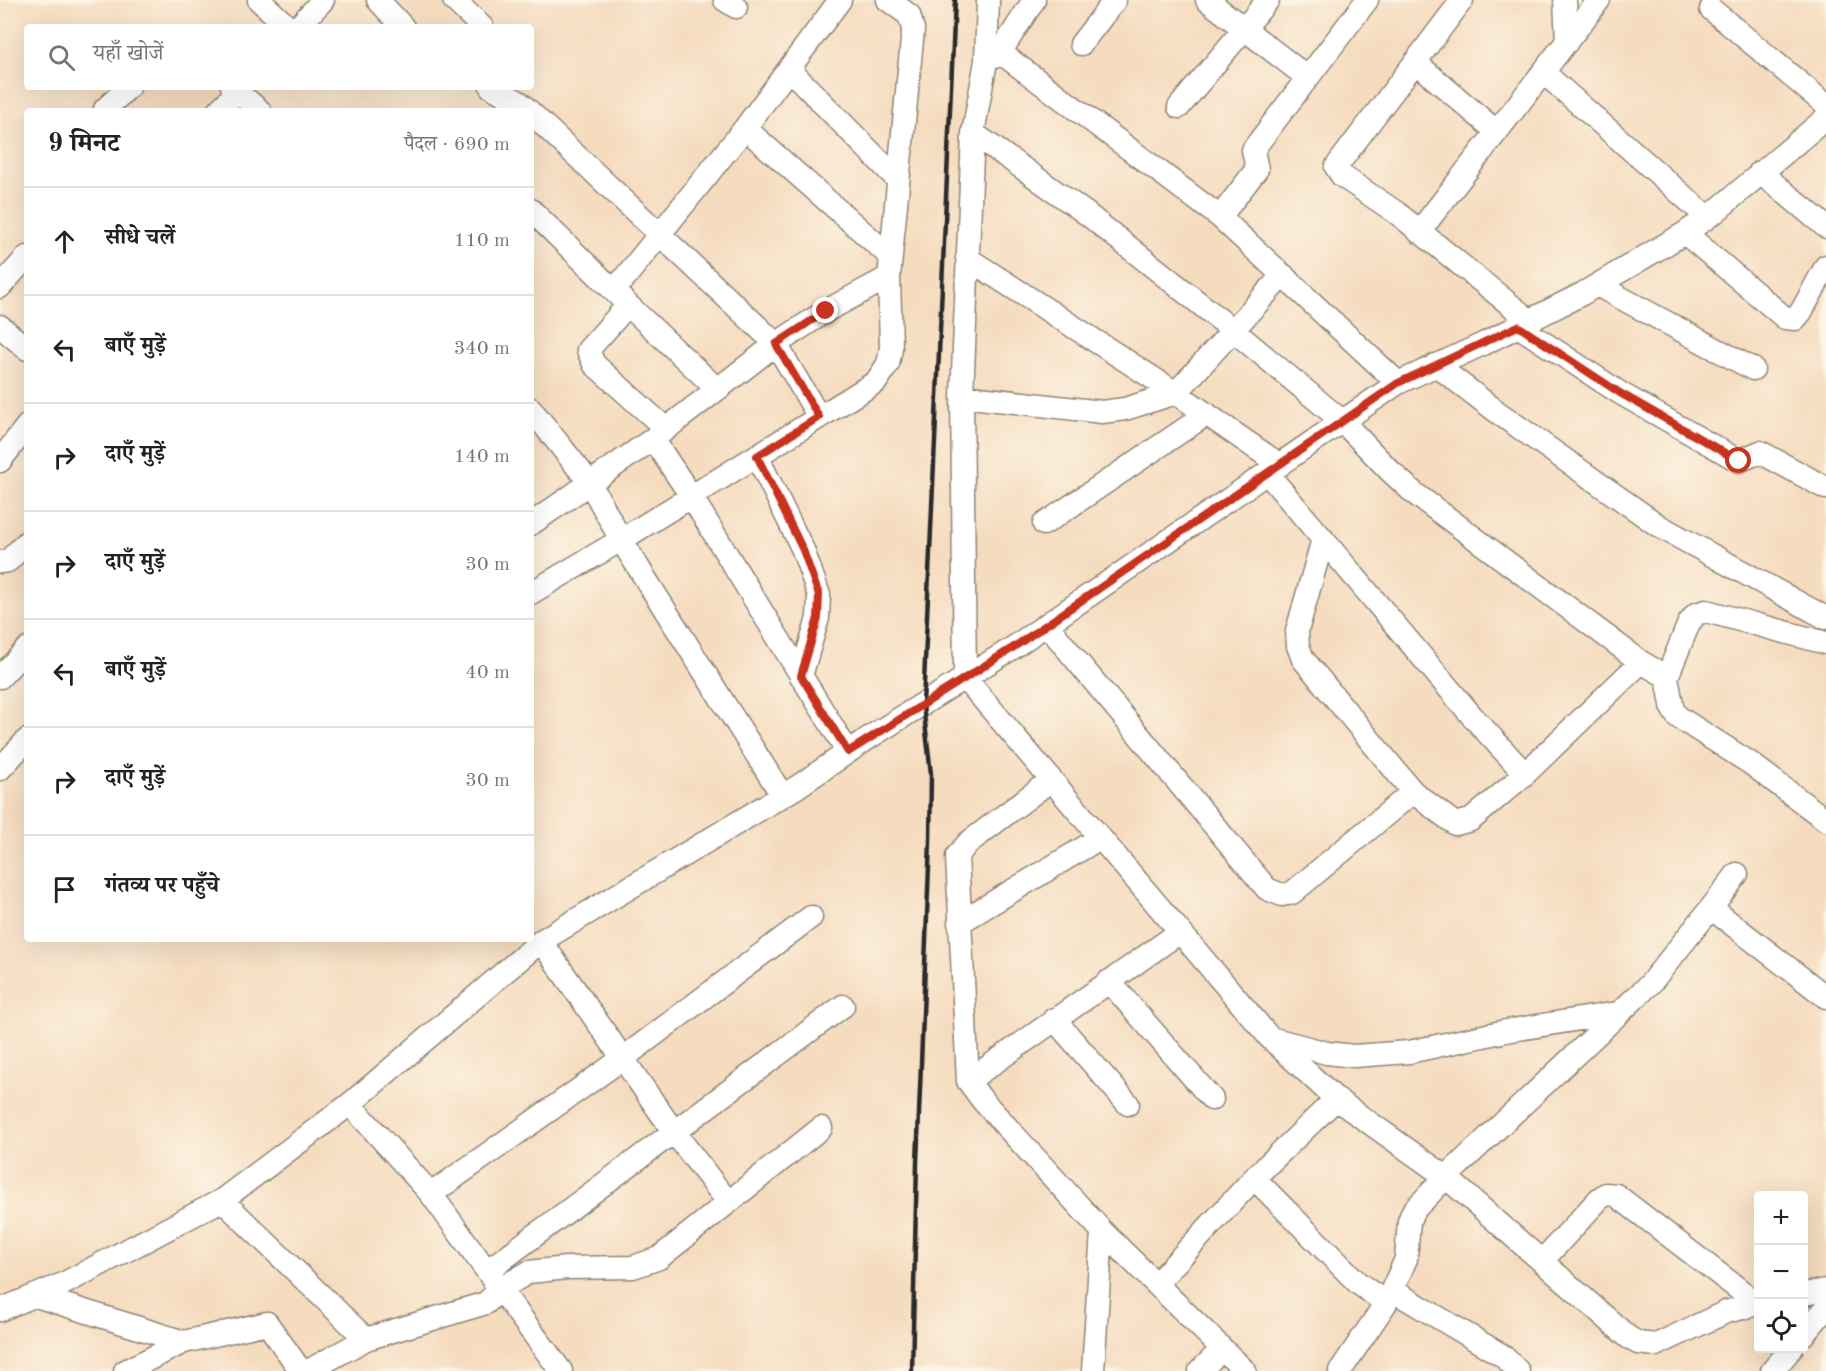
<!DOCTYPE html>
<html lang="hi">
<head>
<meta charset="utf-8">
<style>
	:root { --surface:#fff; --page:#f6f6f6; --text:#202124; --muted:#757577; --line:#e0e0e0 }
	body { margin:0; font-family:"Old Standard TT","Noto Serif Devanagari",serif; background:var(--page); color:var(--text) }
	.controls { position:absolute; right:18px; bottom:18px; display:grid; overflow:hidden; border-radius:6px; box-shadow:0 6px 24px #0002 }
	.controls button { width:54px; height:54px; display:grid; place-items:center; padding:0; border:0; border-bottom:2px solid var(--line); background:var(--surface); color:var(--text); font:30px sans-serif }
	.stop { position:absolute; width:18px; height:18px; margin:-14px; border:4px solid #c8321e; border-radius:50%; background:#fff }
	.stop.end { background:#c8321e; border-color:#fff; box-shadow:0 2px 6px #0008 }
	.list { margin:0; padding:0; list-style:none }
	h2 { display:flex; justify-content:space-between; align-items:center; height:78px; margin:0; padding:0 24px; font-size:26px }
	h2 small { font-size:20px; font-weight:400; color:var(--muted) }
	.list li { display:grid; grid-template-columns:39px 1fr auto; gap:18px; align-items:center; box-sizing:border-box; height:108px; padding:0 24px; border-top:2px solid var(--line) }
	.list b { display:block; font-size:22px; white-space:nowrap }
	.list em { font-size:20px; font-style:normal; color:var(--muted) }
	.icon { flex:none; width:33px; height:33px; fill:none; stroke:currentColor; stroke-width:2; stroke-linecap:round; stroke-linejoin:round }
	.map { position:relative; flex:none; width:1826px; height:1371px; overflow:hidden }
	.search { position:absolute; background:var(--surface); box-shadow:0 6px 24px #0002; left:24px; top:24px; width:510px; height:66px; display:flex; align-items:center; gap:15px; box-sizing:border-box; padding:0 21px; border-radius:6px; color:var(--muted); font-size:22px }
	.panel { position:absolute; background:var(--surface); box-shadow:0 6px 24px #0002; left:24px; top:108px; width:510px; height:834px; border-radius:6px }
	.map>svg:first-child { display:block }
</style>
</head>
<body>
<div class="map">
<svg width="1826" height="1371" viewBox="0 0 1826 1371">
	<rect width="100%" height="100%" fill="#fcf5e5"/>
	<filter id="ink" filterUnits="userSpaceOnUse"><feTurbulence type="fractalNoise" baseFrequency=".0167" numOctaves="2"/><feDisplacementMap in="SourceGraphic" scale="12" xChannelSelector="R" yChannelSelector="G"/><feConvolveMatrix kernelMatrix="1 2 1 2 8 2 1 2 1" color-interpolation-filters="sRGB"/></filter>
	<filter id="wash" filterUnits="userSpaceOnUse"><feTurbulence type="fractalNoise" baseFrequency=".008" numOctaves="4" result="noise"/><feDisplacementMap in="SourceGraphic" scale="24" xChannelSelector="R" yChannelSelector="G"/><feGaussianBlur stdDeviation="1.35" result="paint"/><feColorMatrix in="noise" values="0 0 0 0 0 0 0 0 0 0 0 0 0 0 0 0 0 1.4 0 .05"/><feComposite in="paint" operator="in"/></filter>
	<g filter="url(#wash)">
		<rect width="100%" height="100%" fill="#f5dcbf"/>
	</g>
	<g filter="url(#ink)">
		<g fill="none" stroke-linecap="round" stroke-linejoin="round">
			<g stroke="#908475" stroke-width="25">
				<path id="minor" d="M 259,0 L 288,27
					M 378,0 L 403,27
					M 454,0 L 482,27
					M 725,0 L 736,7
					M 1034,0 L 1003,48 L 1005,56 L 1220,217 L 1398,383
					M 1207,0 L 1308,78
					M 1462,0 L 1336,167 L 1342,176 L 1397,213 L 1529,320
					M 1565,0 L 1567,42
					M 1711,9 L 1826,105
					M 298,27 L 323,0
					M 1081,44 L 1115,0
					M 1004,52 L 986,61 L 973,133 L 962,396 L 965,678 L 1270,1038 L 1336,1099 L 1446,1177 L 1628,1337 L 1638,1343 L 1656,1345 L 1726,1312 L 1758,1304
					M 986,61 L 988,0
					M 1415,62 L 1497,132
					M 789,69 L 898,180
					M 1543,72 L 1707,217
					M 232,87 L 260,111
					M 491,87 L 519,102 L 529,111
					M 1179,107 L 1268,0
					M 105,109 L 129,87
					M 218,111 L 242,87
					M 531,113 L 776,344 L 819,417
					M 745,128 L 891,257
					M 973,133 L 1087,214 L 1234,331 L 1342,421 L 1390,471 L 1414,493 L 1641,662 L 1667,677 L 1673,710 L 1678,717 L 1750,763 L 1826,820
					M 1760,172 L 1826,227
					M 531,210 L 614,291
					M 1220,217 L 1257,169 L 1253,150 L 1255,147 L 1367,0
					M 1419,232 L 1599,0
					M 1685,233 L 1785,318 L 1795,319 L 1801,312 L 1826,266
					M 967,258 L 1176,393 L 1280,465
					M 1597,285 L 1753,369
					M 0,287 L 27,257
					M 628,305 L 717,389
					M 0,326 L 27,349
					M 1518,326 L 1620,393 L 1739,461 L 1760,452 L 1826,488
					M 1436,365 L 1500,414 L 1659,526 L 1826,618
					M 962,396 L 1102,412 L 1125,409 L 1176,393 L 1283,275
					M 531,409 L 590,483 L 621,540 L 782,795
					M 666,429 L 594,364 L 588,350 L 628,305 L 614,291 L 745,128 L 840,0
					M 653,439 L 776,344 L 826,311 L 889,277 L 913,29 L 909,15 L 888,0
					M 757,456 L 803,550 L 819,595 L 818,618 L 801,676
					M 0,461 L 27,426
					M 1267,473 L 1472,716 L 1525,774
					M 531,524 L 653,439 L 691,496 L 848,752
					M 1044,524 L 1207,414
					M 1323,539 L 1297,631 L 1298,646 L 1303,659 L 1413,792
					M 0,562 L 8,561 L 27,542
					M 531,593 L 621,540 L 876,382 L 888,364 L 891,348 L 889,277
					M 1047,625 L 1267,889 L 1282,895 L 1292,893 L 1413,792 L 1455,824 L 1471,820 L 1525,774 L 1641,662
					M 0,677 L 27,649
					M 1667,677 L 1689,623 L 1696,614 L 1706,611 L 1826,643
					M 0,769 L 27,740
					M 1051,780 L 968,843 L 957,856 L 968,1081 L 983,1101 L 1102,1231 L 1245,1371
					M 1737,874 L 1711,908 L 1826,997
					M 959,923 L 1100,838
					M 541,941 L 674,1132 L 728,1202
					M 1109,981 L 1212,1099
					M 1054,1019 L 1128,1104
					M 1274,1039 L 1327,1053 L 1354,1056 L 1409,1052 L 1506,1031 L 1617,1013
					M 968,1081 L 1180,932
					M 1254,1178 L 1358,1283 L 1386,1303
					M 431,1194 L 622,1059 L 811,917
					M 222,1200 L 366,1339
					M 1542,1261 L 1599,1199 L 1606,1194 L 1616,1195 L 1758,1304
					M 487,1271 L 843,1006
					M 1156,1284 L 1254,1178 L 1336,1099
					M 1392,1290 L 1503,1356 L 1518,1371
					M 1804,1294 L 1826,1290
					M 36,1296 L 184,1342 L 125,1371
					M 0,1310 L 63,1284 L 222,1200 L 350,1104 L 541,941 L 797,787 L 870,737 L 1011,649 L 1398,383 L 1483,344 L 1582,294 L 1685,233 L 1715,212 L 1826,118
					M 1804,1334 L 1826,1308
					M 184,1342 L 267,1323 L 301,1371
					M 308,1371 L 366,1339 L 486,1303 L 500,1289 L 431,1194 L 350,1104
					M 561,1371 L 500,1289 L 529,1272 L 567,1268 L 633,1267 L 659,1258 L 821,1128
					M 1093,1371 L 1102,1231
					M 1200,1371 L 1222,1349
					M 1340,1371 L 1386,1303 L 1406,1259 L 1409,1221 L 1413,1211 L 1446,1177 L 1650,984 L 1711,908
					M 1772,1371 L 1792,1348"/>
			</g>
			<use href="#minor" stroke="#fff" stroke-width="22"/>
			<path stroke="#2b2b2b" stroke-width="4.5" d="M 912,1371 L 917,1163 L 930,841 L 931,774 L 923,705 L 955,0"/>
		</g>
	</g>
	<g fill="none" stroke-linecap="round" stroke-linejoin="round" filter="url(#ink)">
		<path stroke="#c8321e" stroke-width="8" d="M 826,311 L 776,344 L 819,417 L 757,456 L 803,550 L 819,595 L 818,618 L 801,676 L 848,752 L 1011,649 L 1398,383 L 1518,326 L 1620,393 L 1739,461"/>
	</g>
</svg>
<div class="controls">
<button>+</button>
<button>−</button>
<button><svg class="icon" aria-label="locate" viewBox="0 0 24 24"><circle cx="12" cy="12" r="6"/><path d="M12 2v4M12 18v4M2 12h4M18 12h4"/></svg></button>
</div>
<div class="stop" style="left:1739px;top:461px"></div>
<div class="stop end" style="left:826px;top:311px"></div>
<div class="search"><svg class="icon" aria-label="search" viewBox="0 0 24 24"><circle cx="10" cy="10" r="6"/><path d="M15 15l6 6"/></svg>यहाँ खोजें</div>
<section class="panel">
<h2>9 मिनट<small>पैदल · 690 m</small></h2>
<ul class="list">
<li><svg class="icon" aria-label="ahead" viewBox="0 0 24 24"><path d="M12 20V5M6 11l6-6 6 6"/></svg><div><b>सीधे चलें</b></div><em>110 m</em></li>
<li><svg class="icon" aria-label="left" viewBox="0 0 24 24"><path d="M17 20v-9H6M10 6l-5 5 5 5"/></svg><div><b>बाएँ मुड़ें</b></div><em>340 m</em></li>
<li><svg class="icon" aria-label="right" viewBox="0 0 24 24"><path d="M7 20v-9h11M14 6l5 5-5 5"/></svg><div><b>दाएँ मुड़ें</b></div><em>140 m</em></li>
<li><svg class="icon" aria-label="right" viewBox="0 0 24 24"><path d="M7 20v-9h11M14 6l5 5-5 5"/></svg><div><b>दाएँ मुड़ें</b></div><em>30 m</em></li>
<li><svg class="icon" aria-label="left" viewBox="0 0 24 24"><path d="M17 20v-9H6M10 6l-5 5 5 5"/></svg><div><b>बाएँ मुड़ें</b></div><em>40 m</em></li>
<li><svg class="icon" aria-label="right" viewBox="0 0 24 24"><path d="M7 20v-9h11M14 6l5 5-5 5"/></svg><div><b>दाएँ मुड़ें</b></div><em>30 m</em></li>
<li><svg class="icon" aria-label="arrive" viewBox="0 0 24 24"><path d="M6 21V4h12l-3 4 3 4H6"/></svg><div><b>गंतव्य पर पहुँचे</b></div></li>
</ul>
</section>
</div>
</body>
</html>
